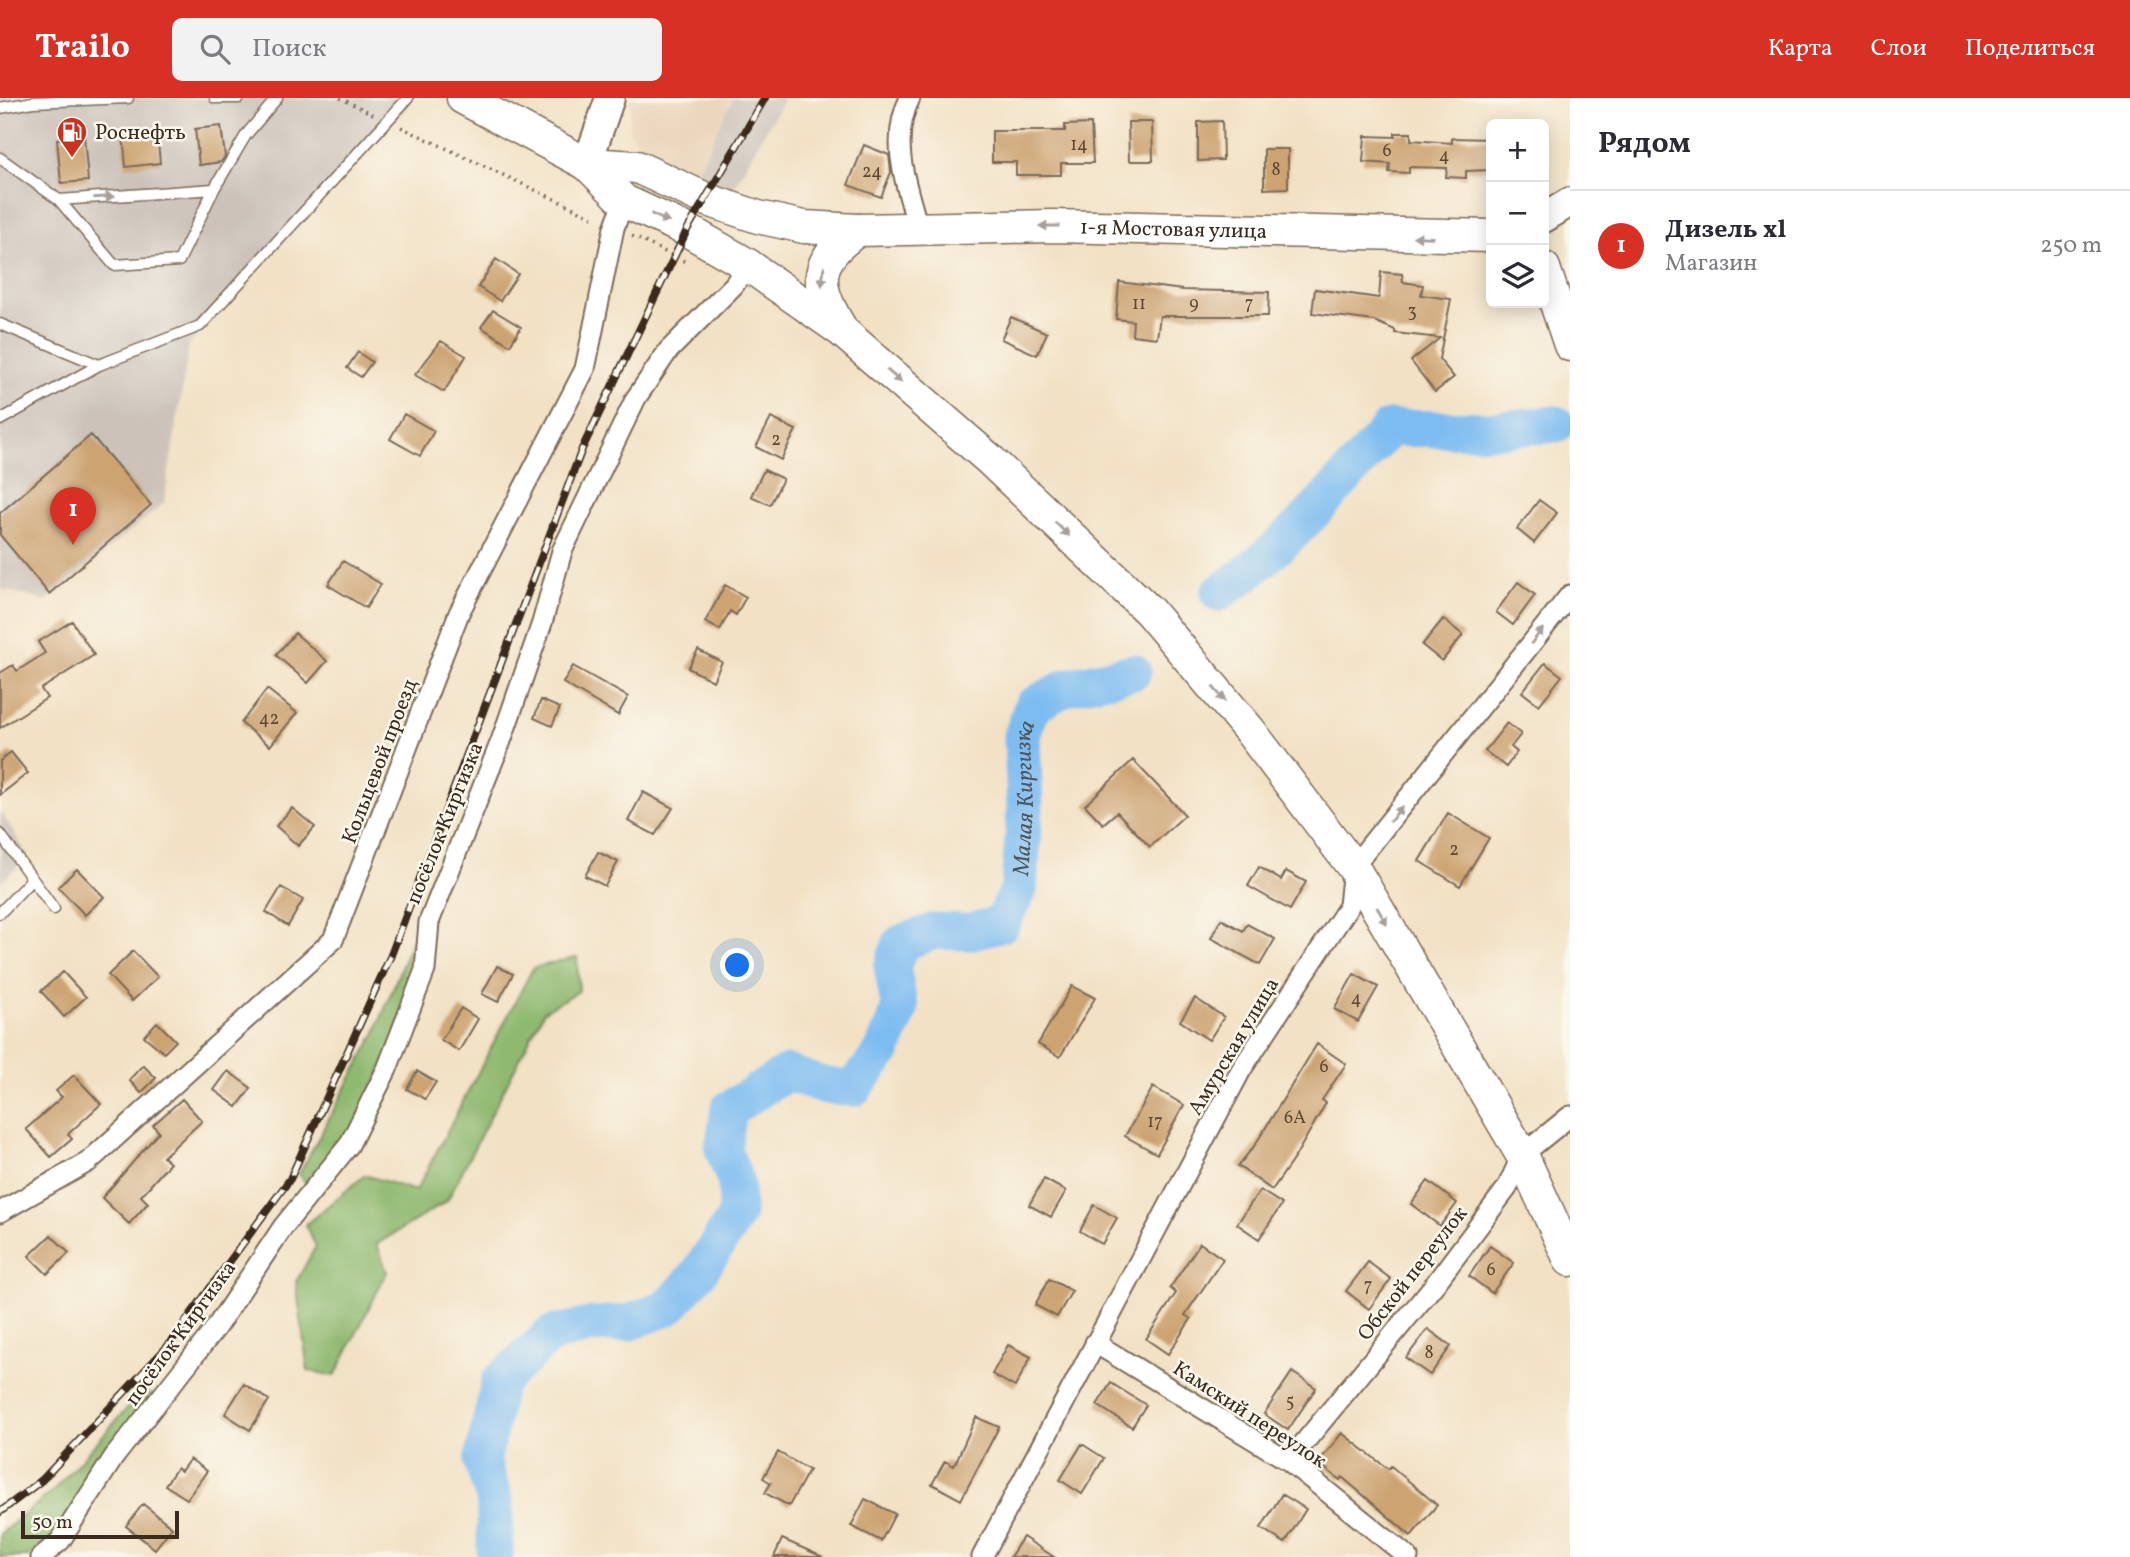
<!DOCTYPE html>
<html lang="ru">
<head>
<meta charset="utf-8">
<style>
	:root { --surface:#fff; --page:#f2f2f3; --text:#2b2b33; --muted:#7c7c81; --line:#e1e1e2; --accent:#d93025 }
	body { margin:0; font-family:Vollkorn,serif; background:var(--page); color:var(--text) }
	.controls { position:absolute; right:21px; top:21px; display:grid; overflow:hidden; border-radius:10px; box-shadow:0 4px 18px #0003 }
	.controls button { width:63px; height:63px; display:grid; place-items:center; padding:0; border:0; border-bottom:2px solid var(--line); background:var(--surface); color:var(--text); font:35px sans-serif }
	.scale { position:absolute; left:21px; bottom:18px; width:158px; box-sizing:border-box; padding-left:7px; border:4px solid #3b2a1e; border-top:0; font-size:19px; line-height:24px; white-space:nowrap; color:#3b2a1e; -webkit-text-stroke:5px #fbf7ec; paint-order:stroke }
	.you { position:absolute; left:738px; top:868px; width:24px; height:24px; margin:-18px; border:5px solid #fff; border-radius:50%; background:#1a73e8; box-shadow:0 0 0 10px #1a73e833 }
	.badge { display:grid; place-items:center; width:46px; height:46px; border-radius:50%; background:var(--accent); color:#fff; font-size:23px; font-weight:700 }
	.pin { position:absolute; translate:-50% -58px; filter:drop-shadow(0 2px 4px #0008) }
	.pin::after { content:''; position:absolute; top:37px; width:24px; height:21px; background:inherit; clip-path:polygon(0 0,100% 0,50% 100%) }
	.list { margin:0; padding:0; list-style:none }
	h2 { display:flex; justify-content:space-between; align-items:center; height:91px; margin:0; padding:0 28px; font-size:30px }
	h2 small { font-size:23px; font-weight:400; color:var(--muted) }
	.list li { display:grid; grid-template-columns:46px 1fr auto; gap:21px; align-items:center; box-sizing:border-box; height:112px; padding:0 28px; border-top:2px solid var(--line) }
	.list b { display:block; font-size:26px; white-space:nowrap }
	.list p { margin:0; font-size:23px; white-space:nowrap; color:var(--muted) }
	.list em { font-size:23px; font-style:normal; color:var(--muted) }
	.icon { flex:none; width:38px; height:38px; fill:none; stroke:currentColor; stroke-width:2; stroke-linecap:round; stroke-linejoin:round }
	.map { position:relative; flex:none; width:1570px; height:1459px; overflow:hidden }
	header { display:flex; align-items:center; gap:42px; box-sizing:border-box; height:98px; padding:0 35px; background:var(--accent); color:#fff }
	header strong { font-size:33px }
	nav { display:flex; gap:38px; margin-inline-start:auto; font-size:24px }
	.search { width:490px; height:63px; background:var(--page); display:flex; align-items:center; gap:18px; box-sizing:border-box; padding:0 24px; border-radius:10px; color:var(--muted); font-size:26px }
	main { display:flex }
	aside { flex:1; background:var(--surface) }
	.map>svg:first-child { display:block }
</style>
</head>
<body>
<header>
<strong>Trailo</strong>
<div class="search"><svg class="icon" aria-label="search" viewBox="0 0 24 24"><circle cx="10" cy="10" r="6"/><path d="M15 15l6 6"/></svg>Поиск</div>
<nav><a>Карта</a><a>Слои</a><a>Поделиться</a></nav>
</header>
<main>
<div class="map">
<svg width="1570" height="1459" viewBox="0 0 1570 1459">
	<rect width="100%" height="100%" fill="#fbf7ec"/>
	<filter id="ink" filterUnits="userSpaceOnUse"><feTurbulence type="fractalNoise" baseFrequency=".0143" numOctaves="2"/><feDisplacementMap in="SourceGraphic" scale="14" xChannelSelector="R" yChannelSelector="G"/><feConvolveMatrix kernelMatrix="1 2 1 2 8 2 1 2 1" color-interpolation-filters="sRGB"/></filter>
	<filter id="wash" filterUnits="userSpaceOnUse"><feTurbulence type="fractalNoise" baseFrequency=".00686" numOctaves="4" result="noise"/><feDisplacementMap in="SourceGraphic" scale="28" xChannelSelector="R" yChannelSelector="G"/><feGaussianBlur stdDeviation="1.57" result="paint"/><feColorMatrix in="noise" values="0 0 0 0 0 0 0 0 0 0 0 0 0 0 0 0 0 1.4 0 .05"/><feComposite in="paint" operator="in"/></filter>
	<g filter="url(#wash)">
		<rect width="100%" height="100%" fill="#f2e1c4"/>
		<path fill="#ead3b8" d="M 630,0 L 733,0 L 693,83 L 649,59 L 630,34 Z"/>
		<path fill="#ccc2b9" d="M 0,0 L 394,0 L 409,7 L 189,247 L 164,405 L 46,503 L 0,491 Z
			M 733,0 L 784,0 L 730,96 L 693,83 Z
			M 0,712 L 28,758 L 0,785 Z"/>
		<path fill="#8fb970" stroke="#657247" stroke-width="2" d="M 412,842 L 421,847 C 419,896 371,998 345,1042 C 335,1058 319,1073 307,1087 L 299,1076 L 375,936 Z
			M 577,859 L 579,893 L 544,913 L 447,1103 L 377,1146 L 387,1174 L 335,1278 L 308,1273 L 296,1184 L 316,1148 L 305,1127 L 365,1077 L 416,1093 L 533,870 Z
			M 141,1295 L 154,1297 L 52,1440 L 29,1459 L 0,1459 L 0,1436 L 54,1392 Z"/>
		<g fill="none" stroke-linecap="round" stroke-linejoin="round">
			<g stroke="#7dbcf1" stroke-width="37">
				<path d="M 1219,495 C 1286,450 1337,390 1389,330 L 1488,332 L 1556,326"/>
				<path id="s1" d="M 495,1459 L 495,1403 L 482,1364 L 499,1284 L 551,1236 L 593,1227 L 628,1225 L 669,1209 L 698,1176 L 737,1116 L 736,1085 L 723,1051 L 729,1011 L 787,975 L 826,988 L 854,990 L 882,954 L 900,911 L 892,869 L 901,845 L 935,833 L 969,834 L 1001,826 L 1019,791 L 1025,712 L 1022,638 L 1032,608 L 1067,589 L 1133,574"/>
			</g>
		</g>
		<g id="blocks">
			<path fill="#cca371" d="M 1222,23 L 1223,62 L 1198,63 L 1198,24 Z
				M 1128,24 L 1152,24 L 1153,63 L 1129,63 Z
				M 1091,26 L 1093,65 L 1061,65 L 1061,77 L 1016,77 L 1016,64 L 992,64 L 992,33 L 1065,33 L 1065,27 Z
				M 221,28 L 225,58 L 221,64 L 199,67 L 195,31 Z
				M 157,34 L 160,65 L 126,69 L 123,37 Z
				M 1395,35 L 1411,35 L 1411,42 L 1452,45 L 1452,40 L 1491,41 L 1491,72 L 1466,73 L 1466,80 L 1446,79 L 1447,70 L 1409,69 L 1409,75 L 1389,74 L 1390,66 L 1363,64 L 1365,38 L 1395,39 Z
				M 84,38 L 88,83 L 61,85 L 57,41 Z
				M 864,47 L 889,57 L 891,74 L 881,99 L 848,87 Z
				M 1264,51 L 1288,51 L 1288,90 L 1264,91 Z
				M 496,161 L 518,176 L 500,203 L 478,189 Z
				M 1381,174 L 1402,176 L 1403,184 L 1423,187 L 1421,197 L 1451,201 L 1439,261 L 1454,279 L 1435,294 L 1411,263 L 1440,240 L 1395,235 L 1395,232 L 1374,223 L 1312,215 L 1315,191 L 1379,200 Z
				M 1119,184 L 1183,192 L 1269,194 L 1268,218 L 1160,218 L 1157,240 L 1132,237 L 1133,223 L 1116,221 Z
				M 493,212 L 521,229 L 510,247 L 481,229 Z
				M 1011,219 L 1047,235 L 1037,257 L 1001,241 Z
				M 441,243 L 466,258 L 444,294 L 415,277 Z
				M 358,254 L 372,264 L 361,279 L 347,270 Z
				M 404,316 L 434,333 L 420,358 L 390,341 Z
				M 771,320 L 796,332 L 781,362 L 756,349 Z
				M 91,337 L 151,407 L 49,496 L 0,437 L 0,415 Z
				M 764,372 L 783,381 L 770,407 L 751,398 Z
				M 1539,402 L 1557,415 L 1534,445 L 1517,431 Z
				M 343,463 L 381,486 L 366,510 L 328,487 Z
				M 1518,484 L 1535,497 L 1513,527 L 1496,514 Z
				M 725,487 L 746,499 L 736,517 L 730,513 L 720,532 L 705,524 Z
				M 1443,521 L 1463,537 L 1442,563 L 1422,547 Z
				M 72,523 L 94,557 L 41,591 L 47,600 L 0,630 L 0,575 L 13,567 L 17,573 L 45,555 L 38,544 Z
				M 295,535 L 327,563 L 308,585 L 276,557 Z
				M 698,552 L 722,564 L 713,583 L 688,570 Z
				M 1545,565 L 1562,578 L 1539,607 L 1522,594 Z
				M 573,568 L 628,599 L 618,617 L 563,585 Z
				M 267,591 L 297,615 L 270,648 L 241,625 Z
				M 541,602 L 560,610 L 552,628 L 534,620 Z
				M 1507,625 L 1521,636 L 1511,649 L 1517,654 L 1506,669 L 1485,653 Z
				M 11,654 L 28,675 L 0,697 L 0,663 Z
				M 1133,662 L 1185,717 L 1150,749 L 1117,714 L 1103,726 L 1085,707 Z
				M 643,694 L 673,710 L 655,737 L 628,723 Z
				M 292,710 L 315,729 L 298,748 L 276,728 Z
				M 1448,715 L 1489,740 L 1460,788 L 1419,763 Z
				M 598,754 L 618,764 L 605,788 L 585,778 Z
				M 1259,769 L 1281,782 L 1286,773 L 1306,784 L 1290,812 L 1248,788 Z
				M 77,771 L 104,799 L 85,817 L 58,789 Z
				M 281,789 L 303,802 L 288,828 L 266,814 Z
				M 1221,821 L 1243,833 L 1247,826 L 1275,841 L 1260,867 L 1211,840 Z
				M 133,853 L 158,879 L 132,903 L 108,877 Z
				M 497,868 L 513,876 L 498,904 L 482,896 Z
				M 63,874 L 86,899 L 64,919 L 41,893 Z
				M 1354,876 L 1378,889 L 1358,924 L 1334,911 Z
				M 1072,888 L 1095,900 L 1060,959 L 1038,946 Z
				M 1195,900 L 1224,919 L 1209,942 L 1180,923 Z
				M 461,910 L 478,921 L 459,953 L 441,942 Z
				M 157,924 L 176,943 L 164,955 L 144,938 Z
				M 1317,946 L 1346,966 L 1322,1002 L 1326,1005 L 1295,1059 L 1272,1092 L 1238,1068 L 1255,1047 Z
				M 143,967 L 156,980 L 141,995 L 129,982 Z
				M 228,973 L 251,990 L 237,1009 L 214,992 Z
				M 417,973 L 436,984 L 425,1001 L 407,991 Z
				M 74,977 L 101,1006 L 68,1036 L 72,1041 L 51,1059 L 26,1031 L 62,999 L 56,993 Z
				M 1153,989 L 1184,1007 L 1157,1056 L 1125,1038 Z
				M 182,1001 L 202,1023 L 163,1059 L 170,1065 L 141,1098 L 148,1105 L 129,1126 L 102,1100 L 159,1034 L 153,1027 Z
				M 1044,1081 L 1066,1093 L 1051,1119 L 1029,1107 Z
				M 1428,1083 L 1457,1105 L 1440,1128 L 1411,1106 Z
				M 1260,1092 L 1282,1106 L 1259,1141 L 1237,1126 Z
				M 1094,1107 L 1117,1120 L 1102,1146 L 1080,1133 Z
				M 51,1137 L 69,1155 L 47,1176 L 29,1158 Z
				M 1200,1145 L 1223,1161 L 1185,1217 L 1191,1221 L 1168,1256 L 1146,1241 L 1176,1195 L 1170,1190 Z
				M 1490,1148 L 1514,1165 L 1492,1195 L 1469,1178 Z
				M 1368,1164 L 1391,1181 L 1369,1211 L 1346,1193 Z
				M 1049,1181 L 1072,1193 L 1057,1219 L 1035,1207 Z
				M 1428,1231 L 1451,1248 L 1430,1277 L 1406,1260 Z
				M 1008,1247 L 1031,1259 L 1015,1289 L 992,1276 Z
				M 1292,1274 L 1316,1290 L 1288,1332 L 1264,1316 Z
				M 1111,1285 L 1146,1307 L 1132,1329 L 1097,1307 Z
				M 244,1286 L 269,1302 L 250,1332 L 225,1316 Z
				M 976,1319 L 999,1329 L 961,1402 L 932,1386 L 945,1363 L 954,1368 Z
				M 1342,1335 L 1388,1371 L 1391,1368 L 1437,1407 L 1411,1438 L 1342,1379 L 1340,1382 L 1318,1365 Z
				M 1082,1346 L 1104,1360 L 1082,1396 L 1060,1382 Z
				M 778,1354 L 809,1372 L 789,1408 L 765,1395 L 771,1385 L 763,1380 Z
				M 190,1361 L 207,1373 L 187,1401 L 165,1387 L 177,1370 L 181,1373 Z
				M 1282,1396 L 1306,1411 L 1285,1445 L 1261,1430 Z
				M 865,1401 L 895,1416 L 881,1443 L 851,1428 Z
				M 143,1406 L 172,1429 L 155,1451 L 126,1428 Z
				M 1023,1439 L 1054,1459 L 1010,1459 Z
				M 782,1441 L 823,1459 L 774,1459 Z"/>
		</g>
	</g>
	<g filter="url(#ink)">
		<use href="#blocks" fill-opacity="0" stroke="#7b6a58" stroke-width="2"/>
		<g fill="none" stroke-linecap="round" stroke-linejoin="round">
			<g stroke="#7b6a58" stroke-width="13">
				<path id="service" d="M 215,0 L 239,0
					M 0,10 L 33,4 L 128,0
					M 0,60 L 59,102 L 214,91 L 246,37 L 277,0
					M 59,102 L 114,167 L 179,163 L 214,91
					M 0,226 L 99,267
					M 0,322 L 99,267 L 200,228 L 408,0
					M 0,736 L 54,811
					M 0,815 L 31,782"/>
			</g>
			<g stroke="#7b6a58" stroke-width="23">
				<path id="minor" d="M 910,0 C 889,42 906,87 918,129
					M 0,1114 L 88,1064 L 333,842 L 459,515 L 585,271 L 614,130 L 624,103
					M 1095,1245 L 1289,1363 L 1408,1459
					M 1289,1363 L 1435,1186 L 1507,1090 L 1522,1057 L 1570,1018
					M 41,1459 L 60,1443 L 114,1359 L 215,1231 L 283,1129 L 349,1047 L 387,971 L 425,872 L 429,824 L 501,643 L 542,525 L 562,453 L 636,300 L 668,253 L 734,187 L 748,167
					M 982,1459 L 1241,972 L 1349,808 L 1353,769 L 1570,497"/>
			</g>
			<g stroke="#7b6a58" stroke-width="32">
				<path id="secondary" d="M 587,66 L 610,0
					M 1544,120 L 1570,104"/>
			</g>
			<g stroke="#7b6a58" stroke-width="35">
				<g id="primary">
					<path d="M 463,0 L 587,66 L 624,103 L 687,132 L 748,167 L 842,233 L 989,361 L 1149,513 L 1250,633 L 1353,769 L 1522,1057 L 1570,1162"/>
					<path id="s2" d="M 587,66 L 637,69 L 708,102 L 758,119 L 804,129 L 858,132 L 1053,128 L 1491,138"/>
					<path d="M 1544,170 L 1570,247"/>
					<path d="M 840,229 C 813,185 814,162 858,132"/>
				</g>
			</g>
			<path stroke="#7b6a58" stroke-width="3.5" stroke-dasharray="2 5" stroke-linecap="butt" d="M 340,0 L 375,17
				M 401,29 L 597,121
				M 632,138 L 688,165"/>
			<use href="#service" stroke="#fff" stroke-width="10"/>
			<use href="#minor" stroke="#fff" stroke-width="19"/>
			<use href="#secondary" stroke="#fff" stroke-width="28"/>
			<use href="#primary" stroke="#fff" stroke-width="32"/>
			<g stroke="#3b2a1e" stroke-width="8">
				<path id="rail" d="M 0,1414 L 42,1382 L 167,1249 L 290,1081 L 391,857 L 582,351 L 687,132 L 765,0"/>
			</g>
			<use href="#rail" stroke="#fbf7ec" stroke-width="5" stroke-dasharray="16" stroke-linecap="butt"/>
		</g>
		<defs><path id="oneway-solid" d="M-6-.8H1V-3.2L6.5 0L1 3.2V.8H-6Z" transform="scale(1.75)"/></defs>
		<g fill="#a79f9a">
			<use href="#oneway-solid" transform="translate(104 99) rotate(-4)"/>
			<use href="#oneway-solid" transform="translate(660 120) rotate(25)"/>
			<use href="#oneway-solid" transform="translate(1049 128) rotate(-180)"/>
			<use href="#oneway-solid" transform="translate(1423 139) rotate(-178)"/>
			<use href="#oneway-solid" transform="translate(823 178) rotate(97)"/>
			<use href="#oneway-solid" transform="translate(894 278) rotate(41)"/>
			<use href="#oneway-solid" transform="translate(1062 431) rotate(44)"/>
			<use href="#oneway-solid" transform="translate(1537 538) rotate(-52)"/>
			<use href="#oneway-solid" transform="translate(1219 596) rotate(50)"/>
			<use href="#oneway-solid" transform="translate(1396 716) rotate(-52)"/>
			<use href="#oneway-solid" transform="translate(1382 818) rotate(60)"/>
		</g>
	</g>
	<defs>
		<g id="fuel-pin" transform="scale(1.575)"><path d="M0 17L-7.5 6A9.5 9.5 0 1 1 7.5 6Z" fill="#c8321e" stroke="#fbf7ec"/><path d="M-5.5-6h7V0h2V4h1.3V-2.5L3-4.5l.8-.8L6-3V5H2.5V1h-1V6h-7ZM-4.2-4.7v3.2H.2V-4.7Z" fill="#fff"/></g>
	</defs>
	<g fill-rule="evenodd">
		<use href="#fuel-pin" x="72" y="34"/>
	</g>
	<g text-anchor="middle" stroke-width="5" stroke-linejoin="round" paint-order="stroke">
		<g font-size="18" fill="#5f4833">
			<text x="1079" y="52">14</text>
			<text x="1387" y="58">6</text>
			<text x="1444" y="63">4</text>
			<text x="1276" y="77">8</text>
			<text x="872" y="79">24</text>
			<text x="1139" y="211">11</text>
			<text x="1194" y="211">9</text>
			<text x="1249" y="211">7</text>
			<text x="1412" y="219">3</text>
			<text x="776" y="347">2</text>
			<text x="269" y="626">42</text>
			<text x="1454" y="757">2</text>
			<text x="1356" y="906">4</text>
			<text x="1324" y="974">6</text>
			<text x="1295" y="1025">6А</text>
			<text x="1155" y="1029">17</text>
			<text x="1491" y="1177">6</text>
			<text x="1368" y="1193">7</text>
			<text x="1429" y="1260">8</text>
			<text x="1290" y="1309">5</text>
		</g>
		<g font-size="21" fill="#3b2a1e" stroke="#fbf7ec" text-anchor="start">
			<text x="95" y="41">Роснефть</text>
		</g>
		<g font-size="21" fill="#3b2a1e" stroke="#fbf7ec">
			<text dy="7" stroke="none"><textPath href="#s2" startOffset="598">1-я Мостовая улица</textPath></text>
			<text transform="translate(379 663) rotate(-69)" y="7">Кольцевой проезд</text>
			<text transform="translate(444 725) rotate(-68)" y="7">посёлок Киргизка</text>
			<text transform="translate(1233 948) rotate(-59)" y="7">Амурская улица</text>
			<text transform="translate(1412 1175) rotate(-52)" y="7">Обской переулок</text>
			<text transform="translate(180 1235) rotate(-54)" y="7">посёлок Киргизка</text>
			<text transform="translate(1250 1316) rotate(33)" y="7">Камский переулок</text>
		</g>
		<g font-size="23" font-style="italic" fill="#4f565d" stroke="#fbf7ec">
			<text dy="8" stroke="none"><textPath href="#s1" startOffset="1127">Малая Киргизка</textPath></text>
		</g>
	</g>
</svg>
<div class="controls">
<button>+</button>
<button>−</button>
<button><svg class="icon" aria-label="layers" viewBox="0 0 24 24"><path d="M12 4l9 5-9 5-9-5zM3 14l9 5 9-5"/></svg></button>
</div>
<div class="scale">50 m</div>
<div class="you"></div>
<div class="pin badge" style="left:73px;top:447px">1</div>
</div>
<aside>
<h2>Рядом<small></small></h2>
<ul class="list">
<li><span class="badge">1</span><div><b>Дизель xl</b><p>Магазин</p></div><em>250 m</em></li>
</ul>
</aside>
</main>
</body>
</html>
